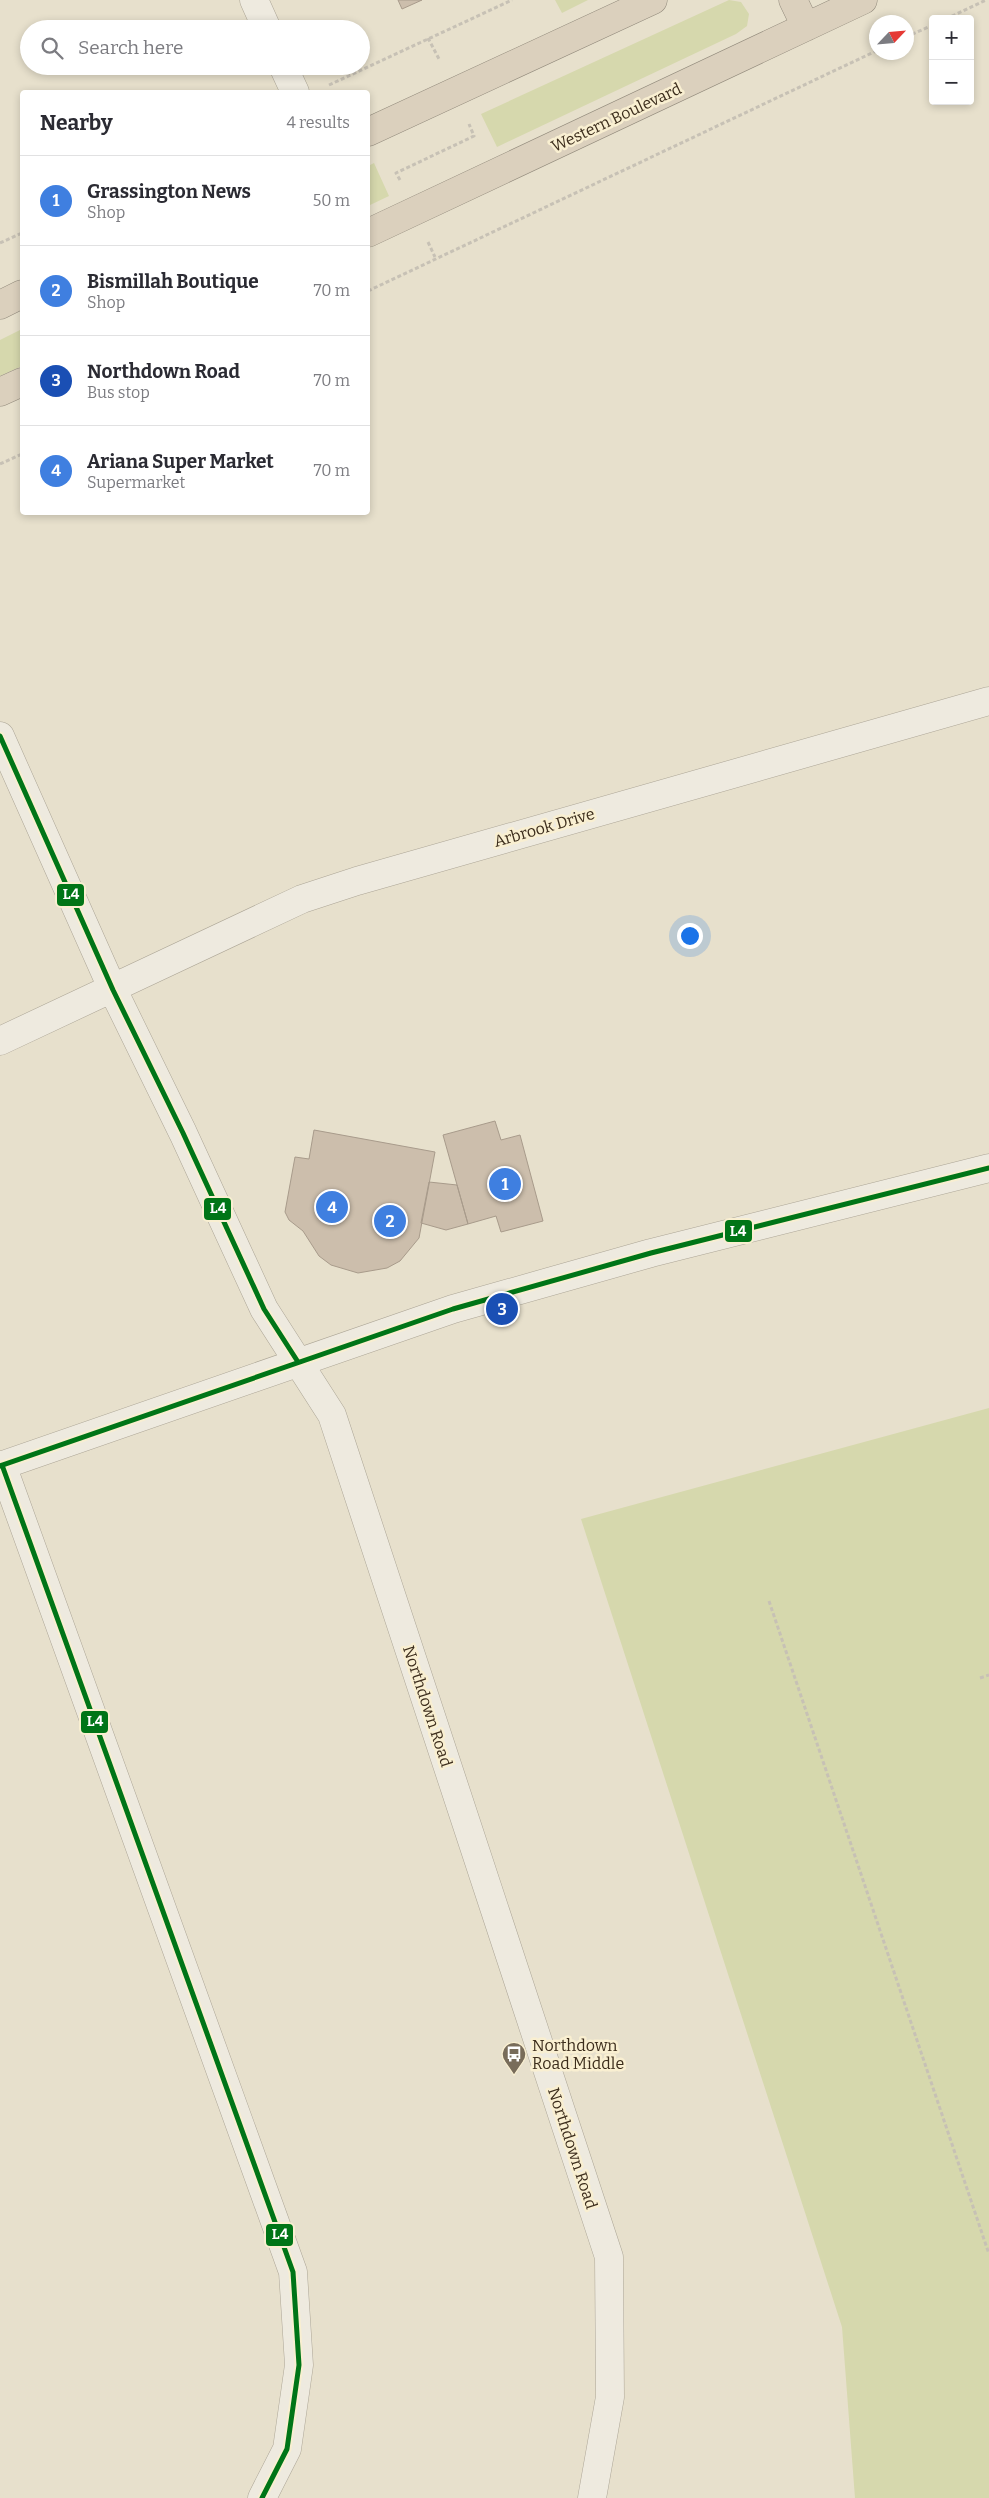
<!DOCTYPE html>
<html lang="en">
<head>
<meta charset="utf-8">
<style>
	:root { --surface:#fff; --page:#f2f2f3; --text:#2b2b33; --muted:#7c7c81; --line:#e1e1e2; --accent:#786c5a }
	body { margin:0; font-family:Bitter,serif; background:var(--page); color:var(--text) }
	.controls { position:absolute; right:15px; top:15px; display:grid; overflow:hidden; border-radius:5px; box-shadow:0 2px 8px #0003 }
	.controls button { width:45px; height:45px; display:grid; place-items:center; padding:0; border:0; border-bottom:1px solid var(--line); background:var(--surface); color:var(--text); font:25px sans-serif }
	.compass { position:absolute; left:869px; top:15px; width:45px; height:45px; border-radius:50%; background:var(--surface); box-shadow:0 2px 8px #0003; rotate:64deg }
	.you { position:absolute; left:689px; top:935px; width:18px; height:18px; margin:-12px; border:4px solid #fff; border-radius:50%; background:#1a73e8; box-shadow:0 0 0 8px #1a73e833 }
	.badge { display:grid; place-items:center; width:32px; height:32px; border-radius:50%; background:var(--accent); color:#fff; font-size:16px; font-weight:700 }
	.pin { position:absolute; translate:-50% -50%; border:2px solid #fff; box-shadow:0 1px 5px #0006 }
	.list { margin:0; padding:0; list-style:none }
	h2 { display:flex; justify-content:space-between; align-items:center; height:65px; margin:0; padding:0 20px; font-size:21px }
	h2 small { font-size:16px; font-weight:400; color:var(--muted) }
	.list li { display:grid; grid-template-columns:32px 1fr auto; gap:15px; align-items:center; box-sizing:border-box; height:90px; padding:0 20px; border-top:1px solid var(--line) }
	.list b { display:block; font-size:19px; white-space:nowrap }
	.list p { margin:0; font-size:16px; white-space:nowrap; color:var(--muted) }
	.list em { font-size:16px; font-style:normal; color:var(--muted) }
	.icon { flex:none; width:28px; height:28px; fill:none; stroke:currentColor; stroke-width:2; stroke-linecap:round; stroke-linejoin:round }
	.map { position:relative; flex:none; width:989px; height:2498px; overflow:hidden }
	.search { position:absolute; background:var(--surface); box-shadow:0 2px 8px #0003; left:20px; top:20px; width:350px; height:55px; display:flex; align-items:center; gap:12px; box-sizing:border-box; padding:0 18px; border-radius:28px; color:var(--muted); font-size:19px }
	.panel { position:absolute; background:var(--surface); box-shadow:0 2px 8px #0003; left:20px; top:90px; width:350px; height:425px; border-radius:5px }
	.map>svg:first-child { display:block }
</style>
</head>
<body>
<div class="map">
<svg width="989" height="2498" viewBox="0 0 989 2498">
	<rect width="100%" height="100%" fill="#e7e0cc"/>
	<path fill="#d6d8ad" d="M 555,0 L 588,0 L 562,13 Z
		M 729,0 L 741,2 L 749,14 L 747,26 L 736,34 L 497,147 L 481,114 Z
		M 374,163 L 389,196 L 368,206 L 368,166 Z
		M 22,329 L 22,366 L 0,376 L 0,340 Z
		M 989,1408 L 989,2498 L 855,2498 L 842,2327 L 581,1519 Z"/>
	<path fill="#ccbeac" stroke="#a89b8b" d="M 398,0 L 422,0 L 402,9 Z
		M 495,1121 L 501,1140 L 520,1135 L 543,1221 L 501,1232 L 496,1216 L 468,1224 L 443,1135 Z
		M 314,1130 L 435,1152 L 419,1238 L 400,1261 L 387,1268 L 358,1273 L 331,1265 L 319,1256 L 303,1231 L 289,1220 L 285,1212 L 295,1157 L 309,1159 Z
		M 429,1182 L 457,1185 L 468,1224 L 446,1230 L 421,1223 Z"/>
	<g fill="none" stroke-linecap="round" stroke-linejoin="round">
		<g stroke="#aca596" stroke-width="29">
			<path id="street" d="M 254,0 L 267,29
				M 283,66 L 295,92
				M 0,736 L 113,990 L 183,1133 L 264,1309 L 332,1415 L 609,2257 L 610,2397 L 592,2498
				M 0,1041 L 302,899 L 357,881 L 989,701
				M 2,1465 L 293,2272 L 299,2365 L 287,2449 L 262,2498
				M 0,1466 L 453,1309 L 651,1253 L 989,1168"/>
		</g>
		<g stroke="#928a7c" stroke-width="29">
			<path id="highway" d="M 793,0 L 806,27
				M 368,132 L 653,0
				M 368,233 L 863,0
				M 0,305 L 22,294
				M 0,392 L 22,382"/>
		</g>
		<path stroke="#c7c1b5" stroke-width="3" stroke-dasharray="4 2.5" stroke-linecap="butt" d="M 946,19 L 986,0
			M 906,37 L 933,25
			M 428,38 L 439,59
			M 329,85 L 512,0
			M 400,180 L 396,173 L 474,136 L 469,124
			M 428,242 L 435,257
			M 0,243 L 22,233
			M 368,291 L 876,51
			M 0,464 L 22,454
			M 769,1601 L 989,2254
			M 980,1678 L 989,1675"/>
		<use href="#street" stroke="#eeeadf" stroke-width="28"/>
		<use href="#highway" stroke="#dbd0bd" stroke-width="28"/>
		<g stroke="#f9efd1" stroke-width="9">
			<path id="bus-1" d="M 0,736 L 113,990 L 183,1133 L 264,1309 L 298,1362
				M 2,1465 L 293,2272 L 299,2365 L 287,2449 L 262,2498
				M 0,1466 L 453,1309 L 651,1253 L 989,1168"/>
		</g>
		<use href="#bus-1" stroke="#007517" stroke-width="5"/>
	</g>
	<defs>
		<g id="bus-pin" transform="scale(1.25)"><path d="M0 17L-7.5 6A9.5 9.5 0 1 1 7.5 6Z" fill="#786c5a" stroke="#f9efd1"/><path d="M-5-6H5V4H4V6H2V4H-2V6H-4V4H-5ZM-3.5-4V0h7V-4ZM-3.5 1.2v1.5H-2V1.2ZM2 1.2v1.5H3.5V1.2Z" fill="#fff"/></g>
	</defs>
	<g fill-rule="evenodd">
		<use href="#bus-pin" x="514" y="2054"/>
	</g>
	<g text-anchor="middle" stroke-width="5" stroke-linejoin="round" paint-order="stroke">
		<g font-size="16" fill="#3c2d1c" stroke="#f9efd1">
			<text transform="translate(616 117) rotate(-25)" y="6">Western Boulevard</text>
			<text transform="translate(544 827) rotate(-16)" y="6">Arbrook Drive</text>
			<text transform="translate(428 1706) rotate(72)" y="6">Northdown Road</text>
			<text transform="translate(573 2148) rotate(72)" y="6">Northdown Road</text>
		</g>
		<g font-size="16" fill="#3c2d1c" stroke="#f9efd1" text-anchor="start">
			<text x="532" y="2051">Northdown<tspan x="532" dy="18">Road Middle</tspan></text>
		</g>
	</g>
	<g stroke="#f9efd1" stroke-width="2">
		<rect x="56" y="883" width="29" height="24" rx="5" fill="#007517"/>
		<rect x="203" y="1197" width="29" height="24" rx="5" fill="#007517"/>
		<rect x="724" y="1219" width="29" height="24" rx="5" fill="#007517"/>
		<rect x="80" y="1710" width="29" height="24" rx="5" fill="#007517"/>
		<rect x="265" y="2223" width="29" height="24" rx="5" fill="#007517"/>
	</g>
	<g font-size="14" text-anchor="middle" font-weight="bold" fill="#fff">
		<text x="71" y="899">L4</text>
		<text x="218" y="1213">L4</text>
		<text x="738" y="1236">L4</text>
		<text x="95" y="1726">L4</text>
		<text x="280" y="2239">L4</text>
	</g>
</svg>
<div class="controls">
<button>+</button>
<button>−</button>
</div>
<svg class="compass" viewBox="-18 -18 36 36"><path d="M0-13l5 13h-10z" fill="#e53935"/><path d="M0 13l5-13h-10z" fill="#7c7c81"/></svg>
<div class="you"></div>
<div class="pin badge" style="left:505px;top:1184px;background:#3f7fe0">1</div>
<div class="pin badge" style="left:390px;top:1221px;background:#3f7fe0">2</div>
<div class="pin badge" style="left:502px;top:1309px;background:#1a4fb4">3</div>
<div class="pin badge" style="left:332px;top:1207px;background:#3f7fe0">4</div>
<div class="search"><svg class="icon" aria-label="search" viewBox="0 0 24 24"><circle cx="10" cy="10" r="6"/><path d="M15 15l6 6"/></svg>Search here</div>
<section class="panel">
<h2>Nearby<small>4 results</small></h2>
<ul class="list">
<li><span class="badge" style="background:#3f7fe0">1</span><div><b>Grassington News</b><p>Shop</p></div><em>50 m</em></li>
<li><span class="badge" style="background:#3f7fe0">2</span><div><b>Bismillah Boutique</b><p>Shop</p></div><em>70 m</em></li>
<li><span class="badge" style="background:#1a4fb4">3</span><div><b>Northdown Road</b><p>Bus stop</p></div><em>70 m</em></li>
<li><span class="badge" style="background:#3f7fe0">4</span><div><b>Ariana Super Market</b><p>Supermarket</p></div><em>70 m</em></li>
</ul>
</section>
</div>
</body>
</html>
